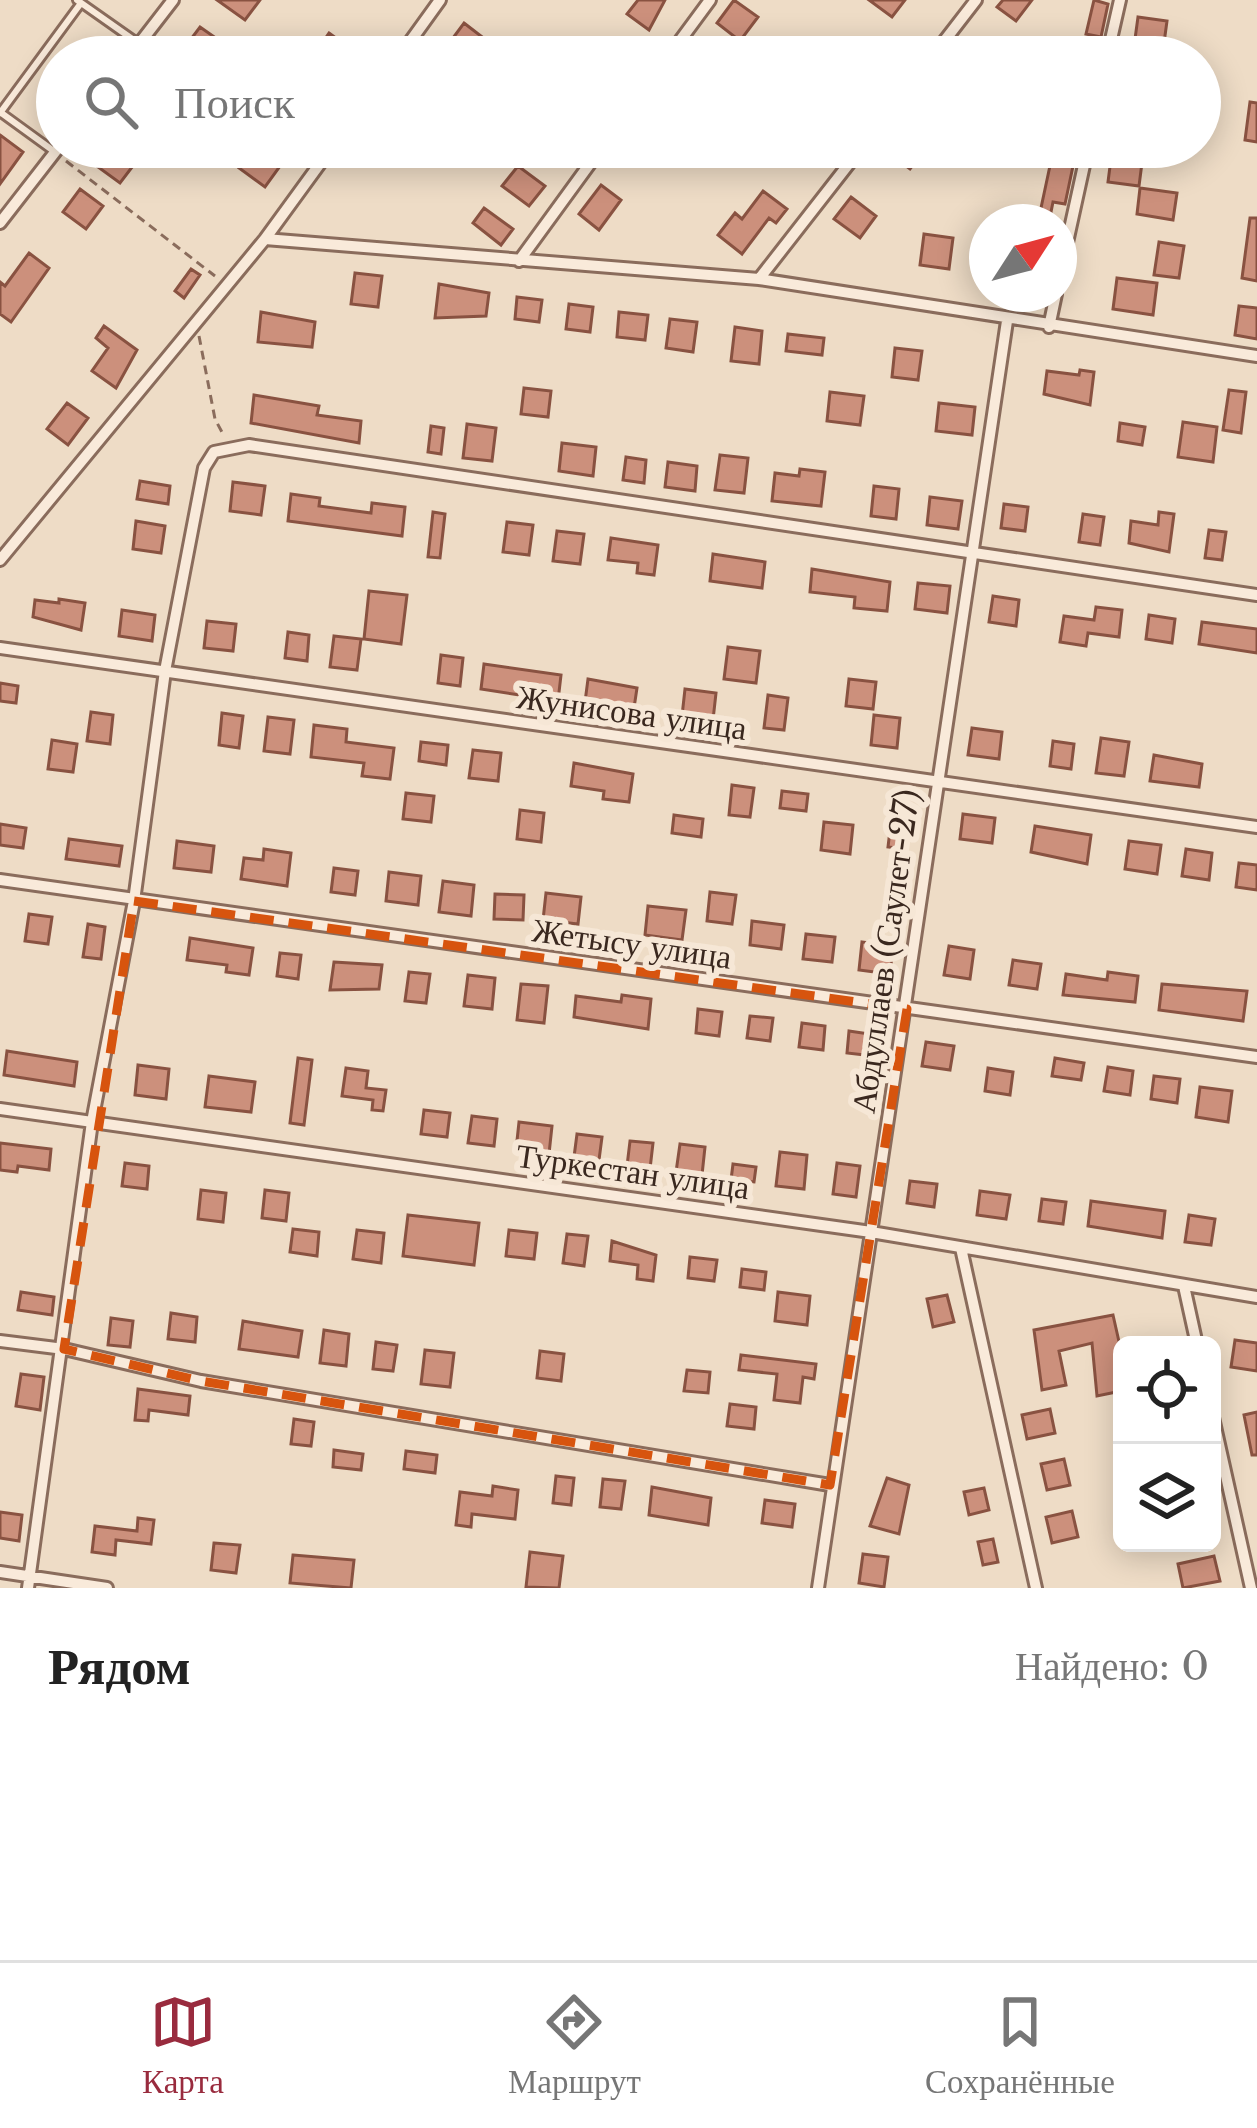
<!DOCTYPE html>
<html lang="ru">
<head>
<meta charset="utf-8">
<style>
	:root { --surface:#fff; --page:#f6f6f6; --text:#222; --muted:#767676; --line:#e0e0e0; --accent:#992b3e }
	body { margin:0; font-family:"Libre Baskerville",serif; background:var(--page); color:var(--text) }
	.controls { position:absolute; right:36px; bottom:36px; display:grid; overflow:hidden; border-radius:18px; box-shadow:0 6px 30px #0003 }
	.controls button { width:108px; height:108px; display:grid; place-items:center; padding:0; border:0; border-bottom:3px solid var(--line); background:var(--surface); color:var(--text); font:60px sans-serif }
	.compass { position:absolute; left:969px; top:204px; width:108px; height:108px; border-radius:50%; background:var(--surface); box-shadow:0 6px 30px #0003; rotate:54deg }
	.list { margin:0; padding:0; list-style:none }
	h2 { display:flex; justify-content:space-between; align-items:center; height:156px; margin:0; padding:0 48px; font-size:51px }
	h2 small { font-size:39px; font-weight:400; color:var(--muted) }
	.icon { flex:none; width:66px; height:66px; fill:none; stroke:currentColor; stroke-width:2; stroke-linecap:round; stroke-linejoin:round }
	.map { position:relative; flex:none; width:1257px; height:1588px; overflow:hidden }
	.search { position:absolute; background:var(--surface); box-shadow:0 6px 30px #0003; left:36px; right:36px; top:36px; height:132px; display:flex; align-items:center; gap:30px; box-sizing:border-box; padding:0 42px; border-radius:66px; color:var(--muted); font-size:45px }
	.sheet { height:372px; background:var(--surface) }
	nav { display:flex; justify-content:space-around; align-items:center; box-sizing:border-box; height:168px; border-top:3px solid var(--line); background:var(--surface); font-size:33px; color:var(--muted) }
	nav a { display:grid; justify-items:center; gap:6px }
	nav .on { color:var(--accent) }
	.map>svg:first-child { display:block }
</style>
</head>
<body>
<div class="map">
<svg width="1257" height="1588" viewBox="0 0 1257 1588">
	<rect width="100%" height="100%" fill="#eedcc6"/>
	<path fill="#cc907c" stroke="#895241" stroke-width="3" d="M 217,0 L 260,0 L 245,20 Z
		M 638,0 L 665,0 L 649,30 L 627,14 Z
		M 734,0 L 758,17 L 740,41 L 717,23 Z
		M 869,0 L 905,0 L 892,17 Z
		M 1003,0 L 1032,0 L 1016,21 L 997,7 Z
		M 1094,0 L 1108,4 L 1101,37 L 1086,34 Z
		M 1138,17 L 1167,21 L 1164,43 L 1135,39 Z
		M 464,23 L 490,43 L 479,57 L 470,57 L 450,42 Z
		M 200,27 L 223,43 L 213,57 L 191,57 L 182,51 Z
		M 329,33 L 362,57 L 329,57 L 318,49 Z
		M 1250,102 L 1257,103 L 1257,142 L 1245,140 Z
		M 0,135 L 23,152 L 0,184 Z
		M 113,147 L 124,147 L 139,158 L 120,183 L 98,167 Z
		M 255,147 L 283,162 L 265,187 L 239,168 Z
		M 534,147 L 573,147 L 559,166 Z
		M 799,147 L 835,147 L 822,164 Z
		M 881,147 L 927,147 L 910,169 Z
		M 1054,147 L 1077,147 L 1065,204 L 1053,202 L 1049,222 L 1038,222 Z
		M 1112,151 L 1143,155 L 1139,186 L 1108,182 Z
		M 518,166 L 545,186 L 529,206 L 502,186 Z
		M 601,185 L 621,200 L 599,230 L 579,214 Z
		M 1140,188 L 1177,193 L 1173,220 L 1137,214 Z
		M 80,189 L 103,206 L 86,229 L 63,212 Z
		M 763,191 L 787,209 L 776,223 L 769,218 L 742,254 L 718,235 L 735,213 L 742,219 Z
		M 851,197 L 876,216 L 860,238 L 834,219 Z
		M 484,208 L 513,229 L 501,245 L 473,223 Z
		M 1250,218 L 1257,218 L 1257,281 L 1242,278 Z
		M 924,234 L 953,238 L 949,269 L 920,265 Z
		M 1159,242 L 1184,246 L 1179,278 L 1154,275 Z
		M 29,253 L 49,268 L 11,322 L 0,314 L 0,282 L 5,286 Z
		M 191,269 L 200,275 L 184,298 L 175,291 Z
		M 355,273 L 382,276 L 378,307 L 351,304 Z
		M 1117,278 L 1157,283 L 1153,315 L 1113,309 Z
		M 439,284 L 489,293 L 486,316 L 435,318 Z
		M 517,297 L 542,300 L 539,322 L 515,319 Z
		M 569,304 L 593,307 L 590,332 L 566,329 Z
		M 1239,306 L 1257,308 L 1257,339 L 1235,335 Z
		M 261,312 L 315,322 L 312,347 L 258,342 Z
		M 619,312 L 648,315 L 645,340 L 617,337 Z
		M 670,319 L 697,322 L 693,352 L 666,348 Z
		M 104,326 L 137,350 L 116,388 L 92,371 L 108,348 L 96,338 Z
		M 735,327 L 762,331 L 759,364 L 731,361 Z
		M 788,334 L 824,338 L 822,355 L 786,351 Z
		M 895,348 L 922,351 L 918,380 L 892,377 Z
		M 1080,370 L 1094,372 L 1090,405 L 1044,394 L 1047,371 L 1079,375 Z
		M 524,388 L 551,391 L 548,417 L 521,414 Z
		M 1229,390 L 1246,392 L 1241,433 L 1223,430 Z
		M 830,392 L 864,396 L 860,425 L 827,421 Z
		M 254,395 L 319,406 L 317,415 L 361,421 L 359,443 L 251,423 Z
		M 67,403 L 88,418 L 68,445 L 47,429 Z
		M 939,403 L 975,407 L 972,435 L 936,431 Z
		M 1183,422 L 1217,427 L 1213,462 L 1178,457 Z
		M 1120,423 L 1145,427 L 1142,445 L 1118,441 Z
		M 467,424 L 496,428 L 492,461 L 463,458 Z
		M 431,426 L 444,428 L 441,454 L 428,452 Z
		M 562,443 L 596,447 L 593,476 L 559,471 Z
		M 720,455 L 748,458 L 744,493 L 715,490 Z
		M 626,457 L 646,460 L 644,483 L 623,480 Z
		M 668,462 L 697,466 L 695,491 L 665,487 Z
		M 800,469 L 825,472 L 821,506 L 772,501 L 775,473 L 799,476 Z
		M 140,481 L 170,486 L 168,504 L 137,499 Z
		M 233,482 L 265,486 L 261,515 L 230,511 Z
		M 874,486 L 899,489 L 896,519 L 871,516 Z
		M 291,494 L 320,498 L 319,506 L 371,513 L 372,503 L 405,507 L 402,536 L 288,521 Z
		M 930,497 L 962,501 L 958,529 L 927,525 Z
		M 1004,504 L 1028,507 L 1025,531 L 1001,528 Z
		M 433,512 L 445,514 L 440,558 L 428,557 Z
		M 1159,512 L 1174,514 L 1169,552 L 1129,543 L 1131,521 L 1158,525 Z
		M 1083,514 L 1104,517 L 1100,545 L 1079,542 Z
		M 136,521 L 165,526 L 161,553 L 133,549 Z
		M 507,522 L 533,525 L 529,555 L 503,552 Z
		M 1209,530 L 1226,532 L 1222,560 L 1205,558 Z
		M 557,531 L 584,534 L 580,564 L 553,561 Z
		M 611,538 L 658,545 L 654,575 L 637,573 L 638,563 L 608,560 Z
		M 713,554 L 765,562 L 762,588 L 710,581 Z
		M 812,569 L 890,582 L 887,611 L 854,608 L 855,597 L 810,592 Z
		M 918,583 L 950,586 L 947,613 L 915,609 Z
		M 369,591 L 407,595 L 401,644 L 364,639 Z
		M 993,596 L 1019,600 L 1016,626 L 989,622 Z
		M 59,599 L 85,603 L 81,630 L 33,617 L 35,600 L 59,603 Z
		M 1096,607 L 1122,610 L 1119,637 L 1088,633 L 1086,646 L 1060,642 L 1064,616 L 1094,620 Z
		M 122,610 L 155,615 L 152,641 L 119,636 Z
		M 1149,615 L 1175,619 L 1172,643 L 1146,639 Z
		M 207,621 L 236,624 L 233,651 L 204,648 Z
		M 1202,622 L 1257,629 L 1257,653 L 1199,644 Z
		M 288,632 L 309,635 L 307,661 L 285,658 Z
		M 334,636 L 361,639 L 357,670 L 330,667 Z
		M 728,647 L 760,651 L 756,683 L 724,679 Z
		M 441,655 L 463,658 L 460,686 L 438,683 Z
		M 484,664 L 561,675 L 558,701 L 481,689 Z
		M 588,679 L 637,688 L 634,708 L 585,702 Z
		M 849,679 L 876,682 L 873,709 L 846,706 Z
		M 0,683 L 18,686 L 16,703 L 0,701 Z
		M 685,689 L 716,693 L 713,720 L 682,716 Z
		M 768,695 L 788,698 L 784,730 L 764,728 Z
		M 91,712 L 113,715 L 110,744 L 87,741 Z
		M 222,713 L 243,716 L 239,748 L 219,745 Z
		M 874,715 L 900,718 L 897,748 L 871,745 Z
		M 268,717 L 294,720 L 290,754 L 264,751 Z
		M 314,725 L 347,729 L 346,742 L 394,748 L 390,779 L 362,776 L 364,763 L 311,757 Z
		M 972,728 L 1002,732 L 999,759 L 968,755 Z
		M 1101,738 L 1129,742 L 1124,776 L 1096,773 Z
		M 52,740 L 77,744 L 73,772 L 48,769 Z
		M 1053,741 L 1074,744 L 1071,769 L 1050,766 Z
		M 421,742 L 448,745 L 446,765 L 419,761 Z
		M 473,750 L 501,753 L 498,781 L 469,778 Z
		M 1154,755 L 1202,764 L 1199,787 L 1150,781 Z
		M 574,763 L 633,774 L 629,802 L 603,799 L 604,791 L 571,786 Z
		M 732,785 L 754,788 L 750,817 L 729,815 Z
		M 782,791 L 808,794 L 806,811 L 780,808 Z
		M 406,793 L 434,796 L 431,822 L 403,819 Z
		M 520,810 L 544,813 L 541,842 L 517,839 Z
		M 963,814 L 995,818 L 992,843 L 960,839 Z
		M 674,815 L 703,819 L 701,837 L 672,833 Z
		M 824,822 L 853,825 L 850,854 L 821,850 Z
		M 891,822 L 909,824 L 906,849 L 888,847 Z
		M 0,824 L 26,828 L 23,848 L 0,845 Z
		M 1035,826 L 1091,835 L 1087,864 L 1031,852 Z
		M 69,839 L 122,846 L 119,866 L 66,859 Z
		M 177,841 L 214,846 L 211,872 L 174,868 Z
		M 1129,841 L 1161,845 L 1157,874 L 1125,869 Z
		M 264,849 L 291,853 L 287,886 L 241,879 L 244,858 L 263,860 Z
		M 1186,849 L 1212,853 L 1209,880 L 1182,876 Z
		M 1239,863 L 1257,865 L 1257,890 L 1236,887 Z
		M 334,868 L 358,871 L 355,895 L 331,892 Z
		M 389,872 L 421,876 L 418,905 L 386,901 Z
		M 443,881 L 474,885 L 471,916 L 439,912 Z
		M 710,892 L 736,895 L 732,924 L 707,921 Z
		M 546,893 L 581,897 L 578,924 L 543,920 Z
		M 495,894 L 524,895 L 523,920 L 494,919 Z
		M 648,906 L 686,910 L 682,940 L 645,935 Z
		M 29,914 L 52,917 L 48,944 L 25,941 Z
		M 752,921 L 784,925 L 781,949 L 750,945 Z
		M 88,924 L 105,927 L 101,959 L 83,957 Z
		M 806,934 L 835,937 L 832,962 L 803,959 Z
		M 190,938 L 253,948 L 249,975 L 226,972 L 227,965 L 187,960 Z
		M 862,942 L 893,946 L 890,974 L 859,970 Z
		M 949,946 L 974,950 L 970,979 L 944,975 Z
		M 280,953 L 301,955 L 298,979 L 277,976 Z
		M 1013,960 L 1041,964 L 1037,989 L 1009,985 Z
		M 334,962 L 382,965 L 379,989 L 330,990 Z
		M 409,972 L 430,974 L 426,1003 L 405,1001 Z
		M 1108,972 L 1138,976 L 1135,1002 L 1063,995 L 1066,974 L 1107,980 Z
		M 468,975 L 495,978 L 492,1009 L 464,1006 Z
		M 521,984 L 548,986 L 544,1023 L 517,1020 Z
		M 1162,984 L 1247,991 L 1243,1021 L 1159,1010 Z
		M 622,995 L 651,999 L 648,1029 L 574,1017 L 576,996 L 621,1002 Z
		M 698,1009 L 722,1012 L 719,1036 L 696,1033 Z
		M 750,1016 L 773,1018 L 770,1041 L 747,1038 Z
		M 802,1023 L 825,1026 L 823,1050 L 799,1047 Z
		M 849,1031 L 876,1035 L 874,1056 L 847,1053 Z
		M 926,1042 L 954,1046 L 950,1070 L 922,1066 Z
		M 7,1051 L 77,1062 L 74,1086 L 4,1075 Z
		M 298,1058 L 312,1060 L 304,1125 L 290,1123 Z
		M 1055,1058 L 1084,1063 L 1081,1080 L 1052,1076 Z
		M 138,1065 L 169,1069 L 166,1099 L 135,1095 Z
		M 1108,1067 L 1133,1071 L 1130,1095 L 1104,1091 Z
		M 346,1068 L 368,1071 L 366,1088 L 386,1090 L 383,1111 L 372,1110 L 373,1100 L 342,1096 Z
		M 988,1068 L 1013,1072 L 1010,1095 L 985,1091 Z
		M 209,1076 L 255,1082 L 251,1112 L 205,1107 Z
		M 1154,1076 L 1180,1079 L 1177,1103 L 1151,1099 Z
		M 1200,1087 L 1232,1091 L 1228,1122 L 1196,1117 Z
		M 424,1110 L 450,1113 L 447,1137 L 421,1134 Z
		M 472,1116 L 497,1119 L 494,1146 L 468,1143 Z
		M 519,1122 L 552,1126 L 549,1154 L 516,1150 Z
		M 577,1134 L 602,1137 L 599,1160 L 574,1157 Z
		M 630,1141 L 653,1143 L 650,1169 L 627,1166 Z
		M 0,1143 L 51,1149 L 49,1170 L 18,1166 L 17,1172 L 0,1170 Z
		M 680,1144 L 705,1147 L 702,1175 L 676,1172 Z
		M 780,1152 L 807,1155 L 804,1189 L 776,1186 Z
		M 125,1163 L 149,1166 L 147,1189 L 122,1186 Z
		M 837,1163 L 860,1166 L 856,1197 L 833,1194 Z
		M 733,1164 L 756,1167 L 754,1182 L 731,1180 Z
		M 910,1181 L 937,1184 L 934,1207 L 907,1203 Z
		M 201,1190 L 226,1193 L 223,1222 L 198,1219 Z
		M 265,1190 L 289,1193 L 286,1221 L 262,1218 Z
		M 980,1191 L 1010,1195 L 1006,1219 L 977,1215 Z
		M 1042,1199 L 1066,1202 L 1063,1224 L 1039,1221 Z
		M 1091,1201 L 1165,1211 L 1162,1238 L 1088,1226 Z
		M 408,1215 L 479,1223 L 474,1265 L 403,1256 Z
		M 1189,1215 L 1215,1219 L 1211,1245 L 1185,1242 Z
		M 293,1229 L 319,1232 L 317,1256 L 290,1252 Z
		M 357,1230 L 384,1233 L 381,1263 L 353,1259 Z
		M 509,1230 L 537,1233 L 534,1259 L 506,1256 Z
		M 567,1234 L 588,1236 L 584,1266 L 563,1263 Z
		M 612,1241 L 656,1255 L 653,1281 L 637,1279 L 638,1265 L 610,1261 Z
		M 690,1257 L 717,1260 L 714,1281 L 688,1278 Z
		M 742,1269 L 766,1272 L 764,1290 L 740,1287 Z
		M 21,1292 L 54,1297 L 52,1315 L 18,1310 Z
		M 778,1292 L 810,1296 L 807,1325 L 775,1321 Z
		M 947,1295 L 954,1322 L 933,1327 L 927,1299 Z
		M 171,1313 L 197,1317 L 195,1342 L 168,1339 Z
		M 1113,1315 L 1122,1355 L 1115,1362 L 1121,1391 L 1097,1396 L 1092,1343 L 1059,1351 L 1066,1385 L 1042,1390 L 1034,1330 Z
		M 111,1318 L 133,1321 L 130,1347 L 108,1345 Z
		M 243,1321 L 302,1331 L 298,1357 L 239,1349 Z
		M 324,1330 L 349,1334 L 346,1366 L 320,1363 Z
		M 1235,1340 L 1257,1343 L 1257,1371 L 1231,1367 Z
		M 376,1342 L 397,1345 L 393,1371 L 373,1369 Z
		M 425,1350 L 454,1353 L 450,1387 L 421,1384 Z
		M 540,1351 L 564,1354 L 561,1381 L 537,1378 Z
		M 741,1355 L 816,1364 L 814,1379 L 803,1377 L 800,1403 L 774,1400 L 777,1374 L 739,1370 Z
		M 687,1370 L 710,1372 L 708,1393 L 684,1391 Z
		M 21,1374 L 44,1377 L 40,1410 L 16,1406 Z
		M 138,1389 L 190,1396 L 188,1415 L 149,1410 L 148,1421 L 135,1420 Z
		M 730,1404 L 756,1407 L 754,1429 L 727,1426 Z
		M 1050,1409 L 1055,1433 L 1027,1439 L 1022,1415 Z
		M 1257,1412 L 1257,1455 L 1252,1455 L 1244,1415 Z
		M 294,1419 L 314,1422 L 311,1446 L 291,1444 Z
		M 334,1450 L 363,1454 L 361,1470 L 333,1467 Z
		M 406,1451 L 437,1455 L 435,1473 L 404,1469 Z
		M 1064,1459 L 1070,1485 L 1047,1490 L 1041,1464 Z
		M 556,1476 L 574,1478 L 571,1505 L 553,1503 Z
		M 887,1478 L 909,1485 L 899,1534 L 870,1526 Z
		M 603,1479 L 625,1481 L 621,1509 L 600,1507 Z
		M 493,1486 L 518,1490 L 515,1519 L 472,1514 L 471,1527 L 456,1525 L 460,1492 L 492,1496 Z
		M 652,1487 L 711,1498 L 708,1525 L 649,1515 Z
		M 984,1488 L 989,1510 L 969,1515 L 964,1492 Z
		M 765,1500 L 795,1504 L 792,1527 L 762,1523 Z
		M 1072,1511 L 1078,1537 L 1052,1543 L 1046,1517 Z
		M 0,1512 L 22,1515 L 19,1541 L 0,1538 Z
		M 138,1518 L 154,1520 L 151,1544 L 116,1540 L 115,1555 L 92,1552 L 95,1526 L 137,1531 Z
		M 993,1539 L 998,1562 L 983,1565 L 978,1542 Z
		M 214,1543 L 240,1545 L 236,1573 L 211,1570 Z
		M 530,1552 L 563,1556 L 559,1588 L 526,1587 Z
		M 863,1554 L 888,1557 L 884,1587 L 859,1583 Z
		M 293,1555 L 354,1560 L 351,1588 L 290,1583 Z
		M 1214,1556 L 1220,1581 L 1183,1588 L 1178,1564 Z"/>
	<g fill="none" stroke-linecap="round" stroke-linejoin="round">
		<g stroke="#8a6c5c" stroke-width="12">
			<path id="service" d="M 77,0 L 138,43
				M 0,112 L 55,152
				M 0,113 L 81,3"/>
		</g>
		<g stroke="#8a6c5c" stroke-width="16">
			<path id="minor" d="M 129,57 L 173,0
				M 399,57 L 440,0
				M 668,57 L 710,0
				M 932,57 L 976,0
				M 1107,57 L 1120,0
				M 0,223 L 59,147
				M 265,239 L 759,279 L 1257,356
				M 519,261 L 602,147
				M 759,279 L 862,147
				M 1059,279 L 1088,147
				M 1049,327 L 1056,294
				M 0,560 L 265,239 L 332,147
				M 0,648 L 1257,827
				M 0,880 L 1257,1057
				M 0,1109 L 871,1232 L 1257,1297
				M 961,1248 L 1036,1588
				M 1184,1286 L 1197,1345
				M 0,1341 L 64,1349 L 201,1381 L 830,1485
				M 1212,1413 L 1251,1588
				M 0,1572 L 107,1588
				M 28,1588 L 92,1122 L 134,901 L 165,671 L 204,468 L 214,452 L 249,445 L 1257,595
				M 818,1588 L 1007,321"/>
		</g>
		<path stroke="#8a6c5c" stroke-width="3" stroke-dasharray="9 6" stroke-linecap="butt" d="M 66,161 L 215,276
			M 199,336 L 215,419 L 224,436"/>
		<use href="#service" stroke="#f9eada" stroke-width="6"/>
		<use href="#minor" stroke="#f9eada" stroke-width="10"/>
	</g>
	<path fill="none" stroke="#d7540e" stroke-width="9" stroke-dasharray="24 15" stroke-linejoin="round" d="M 134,901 L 907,1009 L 830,1485 L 201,1381 L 64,1349 Z"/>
	<g text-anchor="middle" stroke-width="12" stroke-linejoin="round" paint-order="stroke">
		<g font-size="33" fill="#3a281f" stroke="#f6e7d6">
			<text transform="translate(632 712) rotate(8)" y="12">Жунисова улица</text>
			<text transform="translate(632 943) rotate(8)" y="12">Жетысу улица</text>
			<text transform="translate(885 951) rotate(-82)" y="12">Абдуллаев (Саулет-27)</text>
			<text transform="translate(633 1171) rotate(8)" y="12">Туркестан улица</text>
		</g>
	</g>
</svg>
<div class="controls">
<button><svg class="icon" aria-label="locate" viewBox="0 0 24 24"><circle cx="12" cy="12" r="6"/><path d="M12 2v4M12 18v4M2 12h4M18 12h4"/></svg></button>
<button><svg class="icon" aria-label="layers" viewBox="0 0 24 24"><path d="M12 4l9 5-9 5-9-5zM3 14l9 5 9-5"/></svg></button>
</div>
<svg class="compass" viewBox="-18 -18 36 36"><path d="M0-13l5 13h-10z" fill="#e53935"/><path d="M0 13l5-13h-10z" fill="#767676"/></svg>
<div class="search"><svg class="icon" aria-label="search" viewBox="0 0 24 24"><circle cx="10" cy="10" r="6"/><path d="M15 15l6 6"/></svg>Поиск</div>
</div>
<section class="sheet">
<h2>Рядом<small>Найдено: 0</small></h2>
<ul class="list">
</ul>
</section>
<nav>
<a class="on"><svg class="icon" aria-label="map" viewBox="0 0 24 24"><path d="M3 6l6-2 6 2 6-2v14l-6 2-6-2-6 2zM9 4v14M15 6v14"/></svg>Карта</a>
<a><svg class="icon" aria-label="directions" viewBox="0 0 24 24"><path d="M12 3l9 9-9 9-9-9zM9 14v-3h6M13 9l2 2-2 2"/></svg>Маршрут</a>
<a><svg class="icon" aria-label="saved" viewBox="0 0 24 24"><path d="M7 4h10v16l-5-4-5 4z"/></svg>Сохранённые</a>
</nav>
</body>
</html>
